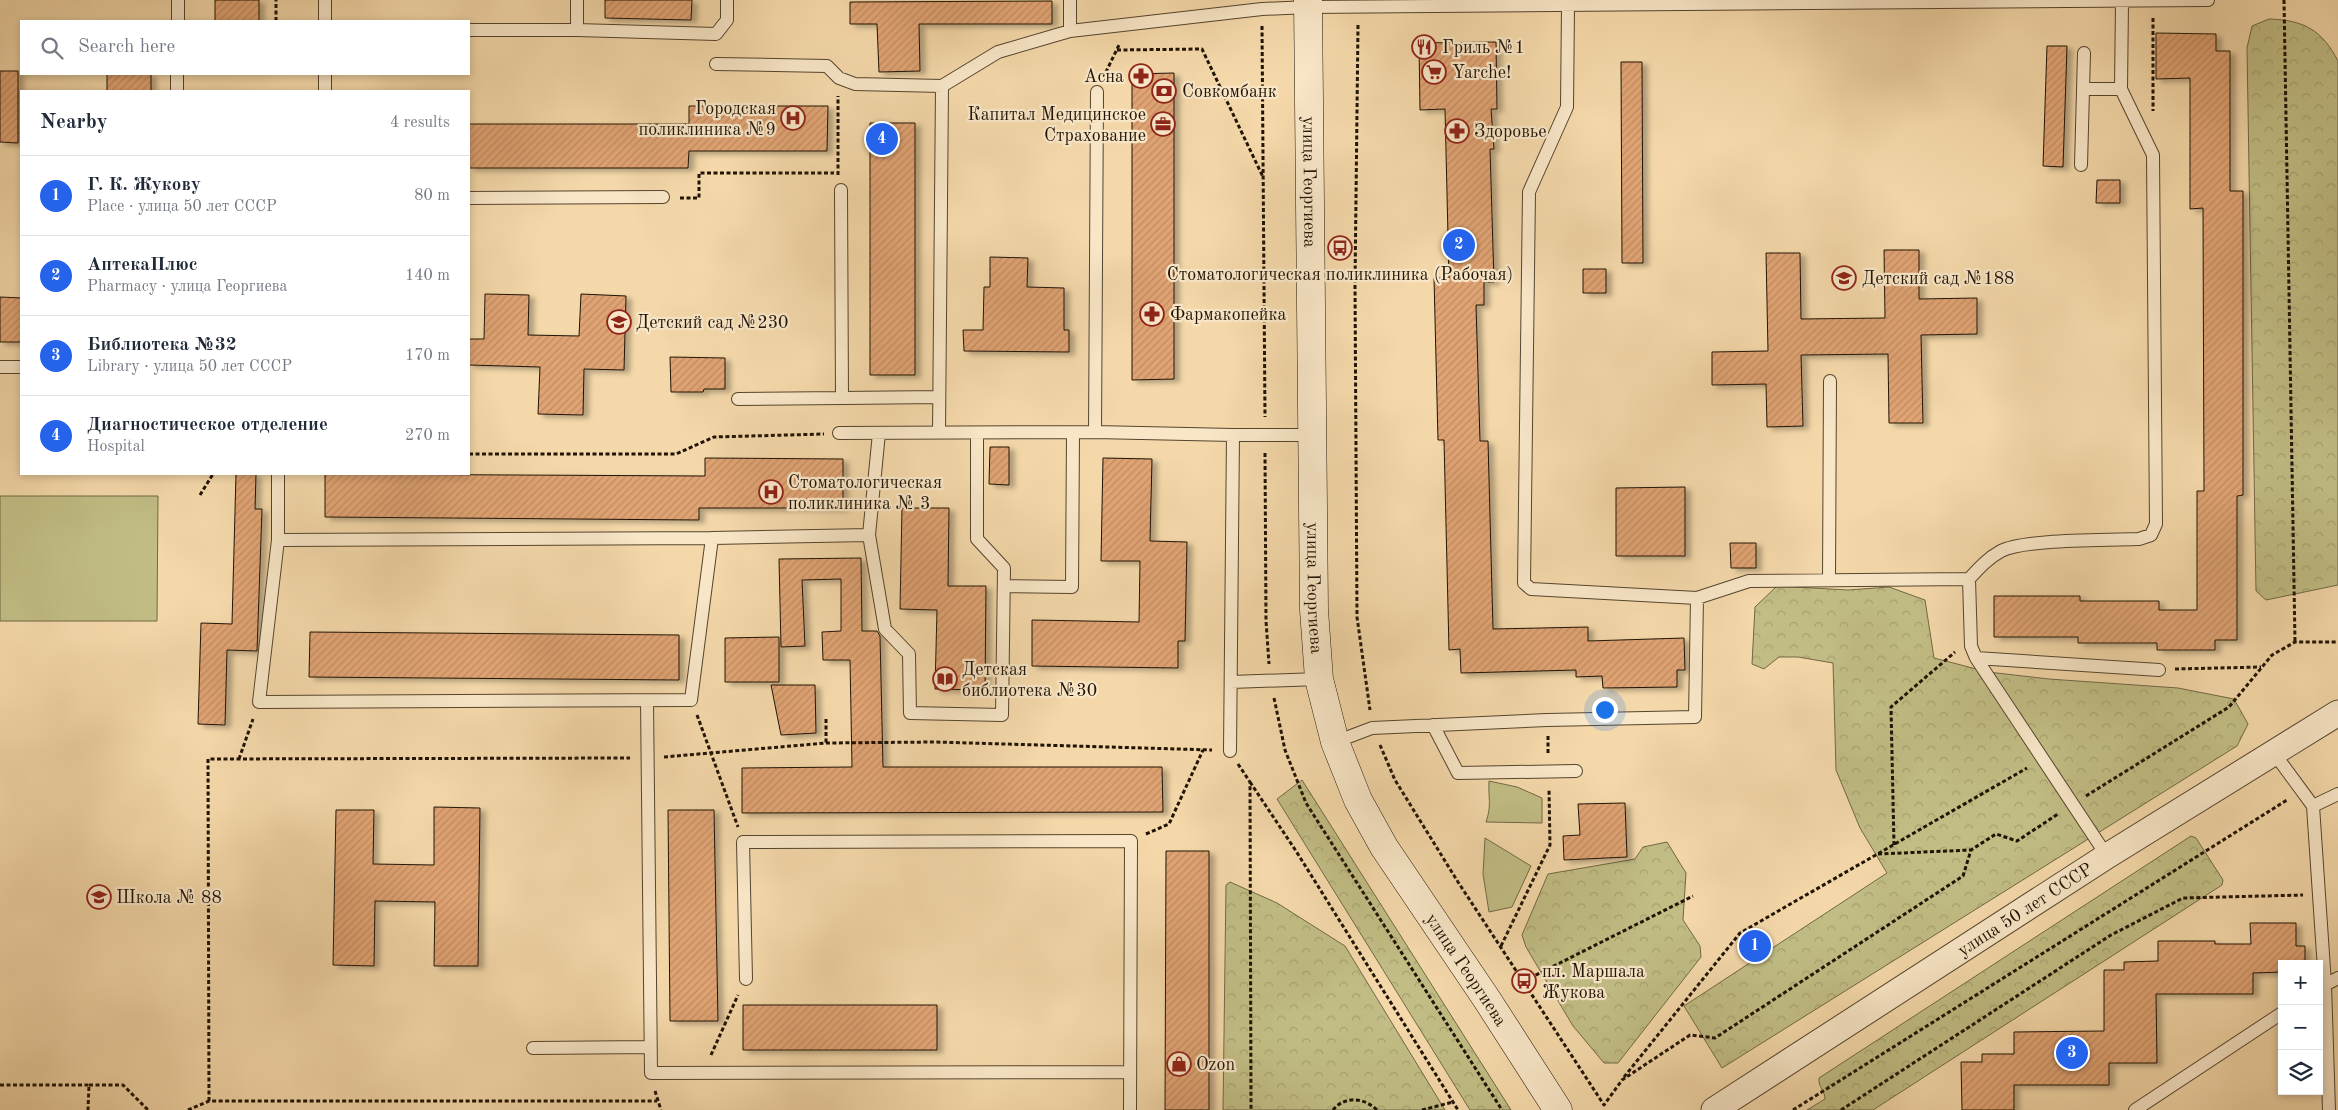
<!DOCTYPE html>
<html lang="en">
<head>
<meta charset="utf-8">
<style>
	:root { --surface:#fff; --page:#f2f2f3; --text:#1f2937; --muted:#747a83; --line:#e0e1e3; --accent:#2563eb }
	body { margin:0; font-family:"Old Standard TT",serif; background:var(--page); color:var(--text) }
	.controls { position:absolute; right:15px; bottom:15px; display:grid; overflow:hidden; border-radius:0px; box-shadow:0 2px 8px #0003 }
	.controls button { width:45px; height:45px; display:grid; place-items:center; padding:0; border:0; border-bottom:1px solid var(--line); background:var(--surface); color:var(--text); font:25px sans-serif }
	.you { position:absolute; left:1604px; top:709px; width:18px; height:18px; margin:-12px; border:4px solid #fff; border-radius:50%; background:#1a73e8; box-shadow:0 0 0 8px #1a73e833 }
	.badge { display:grid; place-items:center; width:32px; height:32px; border-radius:50%; background:var(--accent); color:#fff; font-size:16px; font-weight:700 }
	.pin { position:absolute; translate:-50% -50%; border:2px solid #fff; box-shadow:0 1px 5px #0006 }
	.list { margin:0; padding:0; list-style:none }
	h2 { display:flex; justify-content:space-between; align-items:center; height:65px; margin:0; padding:0 20px; font-size:21px }
	h2 small { font-size:16px; font-weight:400; color:var(--muted) }
	.list li { display:grid; grid-template-columns:32px 1fr auto; gap:15px; align-items:center; box-sizing:border-box; height:80px; padding:0 20px; border-top:1px solid var(--line) }
	.list b { display:block; font-size:19px; white-space:nowrap }
	.list p { margin:0; font-size:16px; white-space:nowrap; color:var(--muted) }
	.list em { font-size:16px; font-style:normal; color:var(--muted) }
	.icon { flex:none; width:28px; height:28px; fill:none; stroke:currentColor; stroke-width:2; stroke-linecap:round; stroke-linejoin:round }
	.map { position:relative; flex:none; width:2338px; height:1110px; overflow:hidden }
	.search { position:absolute; background:var(--surface); box-shadow:0 2px 8px #0003; left:20px; top:20px; width:450px; height:55px; display:flex; align-items:center; gap:12px; box-sizing:border-box; padding:0 18px; border-radius:0px; color:var(--muted); font-size:19px }
	.panel { position:absolute; background:var(--surface); box-shadow:0 2px 8px #0003; left:20px; top:90px; width:450px; height:385px; border-radius:0px }
	.map>svg:first-child { display:block }
</style>
</head>
<body>
<div class="map">
<svg width="2338" height="1110" viewBox="0 0 2338 1110">
	<defs>
		<pattern id="forest-crowns" width="20" height="18" patternUnits="userSpaceOnUse" patternTransform="scale(1.25)"><rect width="20" height="18" fill="#c1bd84"/><path d="M2 6a3 3 0 1 1 6 0M12 15a3 3 0 1 1 6 0" fill="none" stroke="#a6a270"/></pattern>
		<pattern id="building-hatch" width="6" height="6" patternUnits="userSpaceOnUse" patternTransform="scale(1.25)"><rect width="6" height="6" fill="#e0a373"/><path d="M-1 1l2-2M0 6l6-6M5 7l2-2" fill="none" stroke="#c08b62"/></pattern>
		<filter id="shadow"><feDropShadow dx="5.5" dy="3" stdDeviation="2.5" flood-color="#0004"/></filter>
	</defs>
	<rect width="100%" height="100%" fill="#f4d8a9"/>
	<filter id="stains"><feTurbulence type="fractalNoise" baseFrequency=".004" numOctaves="4"/><feColorMatrix values="0 0 0 0 .2 0 0 0 0 .09 0 0 0 0 .02 0 0 0 .5 -.17"/></filter>
	<radialGradient id="worn" r=".72"><stop offset=".6" stop-color="#630" stop-opacity="0"/><stop offset="1" stop-color="#630" stop-opacity=".3"/></radialGradient>
	<path fill="#c1bd84" stroke="#706844" d="M 0,496 L 158,496 L 157,621 L 0,621 Z
		M 1489,781 L 1517,787 L 1542,798 L 1542,823 L 1486,822 C 1492,805 1488,798 1489,781 Z
		M 1485,838 L 1531,866 L 1512,907 L 1489,912 L 1483,874 Z"/>
	<path fill="url(#forest-crowns)" stroke="#706844" d="M 2269,19 C 2304,20 2322,30 2338,61 L 2338,585 L 2266,600 L 2256,591 L 2247,48 L 2252,26 Z
		M 1777,586 L 1848,590 L 1889,587 L 1925,600 L 1934,658 L 1988,672 L 2049,679 L 2178,688 L 2234,699 L 2248,724 L 2237,746 L 1722,1068 L 1684,1006 L 1887,873 L 1860,828 L 1836,770 L 1833,663 L 1798,657 L 1779,657 L 1764,669 L 1752,664 L 1755,607 Z
		M 1302,780 L 1511,1110 L 1470,1110 L 1277,799 Z
		M 2191,836 L 2196,838 L 2223,880 L 2222,885 L 1873,1110 L 1807,1110 L 1825,1099 C 1825,1091 1818,1087 1819,1078 Z
		M 1667,842 L 1686,873 L 1683,920 L 1700,946 L 1701,957 L 1618,1063 L 1604,1063 L 1573,1026 L 1526,947 L 1522,935 L 1548,874 L 1635,859 L 1643,847 Z
		M 1230,882 L 1277,903 L 1345,946 L 1445,1110 L 1223,1110 L 1226,885 Z"/>
	<path fill="url(#building-hatch)" stroke="#201305" filter="url(#shadow)" d="M 215,0 L 259,0 L 259,21 L 215,21 Z
		M 605,0 L 692,0 L 691,20 L 605,18 Z
		M 1052,1 L 1052,24 L 919,24 L 920,71 L 879,72 L 877,24 L 850,24 L 850,2 Z
		M 2156,33 L 2216,34 L 2216,51 L 2230,51 L 2230,191 L 2243,191 L 2243,495 L 2237,496 L 2237,640 L 2215,640 L 2215,650 L 2157,650 L 2157,643 L 2078,643 L 2078,637 L 1994,637 L 1994,596 L 2080,596 L 2080,601 L 2159,601 L 2159,610 L 2197,610 L 2197,491 L 2204,491 L 2203,208 L 2190,209 L 2190,78 L 2156,79 Z
		M 1496,42 L 1497,109 L 1491,109 L 1494,149 L 1490,149 L 1494,282 L 1484,282 L 1484,305 L 1476,305 L 1480,441 L 1488,441 L 1493,629 L 1588,627 L 1588,641 L 1684,638 L 1685,670 L 1677,670 L 1677,687 L 1603,688 L 1602,676 L 1576,677 L 1576,670 L 1461,673 L 1460,649 L 1449,650 L 1444,440 L 1438,440 L 1434,278 L 1449,278 L 1445,109 L 1420,110 L 1419,43 Z
		M 2047,46 L 2067,46 L 2063,167 L 2043,166 Z
		M 1621,62 L 1642,62 L 1643,263 L 1622,263 Z
		M 0,71 L 18,71 L 18,143 L 0,142 Z
		M 1174,73 L 1174,379 L 1132,380 L 1132,74 Z
		M 107,74 L 151,74 L 151,91 L 107,91 Z
		M 689,106 L 828,106 L 827,151 L 689,151 L 688,168 L 469,168 L 469,124 L 689,124 Z
		M 870,123 L 915,123 L 915,375 L 870,375 Z
		M 2097,180 L 2120,180 L 2120,203 L 2096,203 Z
		M 1884,250 L 1919,250 L 1919,299 L 1977,298 L 1977,334 L 1921,335 L 1923,423 L 1889,423 L 1888,354 L 1801,355 L 1803,426 L 1767,427 L 1766,384 L 1712,385 L 1712,352 L 1768,351 L 1766,253 L 1800,253 L 1801,319 L 1885,318 Z
		M 990,257 L 1028,258 L 1027,287 L 1064,288 L 1064,330 L 1069,330 L 1069,352 L 964,351 L 963,330 L 983,330 L 984,287 L 990,287 Z
		M 1583,269 L 1606,269 L 1606,293 L 1583,293 Z
		M 485,294 L 529,295 L 528,335 L 579,336 L 581,294 L 626,296 L 624,370 L 584,369 L 583,415 L 538,414 L 540,367 L 469,365 L 469,339 L 484,339 Z
		M 0,297 L 21,298 L 21,342 L 0,342 Z
		M 670,357 L 725,358 L 725,389 L 704,389 L 703,392 L 671,392 Z
		M 990,447 L 1009,447 L 1009,485 L 989,484 Z
		M 705,458 L 843,459 L 843,508 L 699,508 L 699,520 L 325,517 L 325,474 L 705,476 Z
		M 1103,458 L 1152,459 L 1150,541 L 1187,542 L 1185,641 L 1178,641 L 1178,668 L 1032,666 L 1032,620 L 1139,622 L 1140,561 L 1101,561 Z
		M 236,474 L 256,474 L 255,509 L 262,509 L 257,651 L 227,650 L 225,725 L 198,724 L 201,623 L 232,624 Z
		M 1685,487 L 1685,556 L 1616,556 L 1616,488 Z
		M 902,508 L 949,508 L 948,586 L 986,586 L 985,690 L 935,689 L 937,610 L 900,609 Z
		M 1730,543 L 1756,543 L 1756,568 L 1731,568 Z
		M 861,558 L 862,631 L 877,631 L 880,636 L 883,767 L 1162,767 L 1163,812 L 742,813 L 742,768 L 852,767 L 850,660 L 823,660 L 822,632 L 841,631 L 841,579 L 802,580 L 805,646 L 781,647 L 779,559 Z
		M 310,632 L 679,635 L 679,680 L 309,677 Z
		M 779,637 L 779,682 L 725,682 L 725,638 Z
		M 771,685 L 815,685 L 816,733 L 781,735 Z
		M 1625,803 L 1627,857 L 1564,860 L 1563,836 L 1580,835 L 1578,804 Z
		M 434,807 L 480,808 L 478,966 L 434,966 L 435,902 L 375,901 L 374,966 L 333,965 L 336,810 L 374,810 L 373,864 L 434,865 Z
		M 668,810 L 714,810 L 718,1021 L 670,1021 Z
		M 1166,851 L 1209,851 L 1209,1110 L 1165,1110 Z
		M 2250,923 L 2296,923 L 2296,946 L 2305,946 L 2305,964 L 2282,964 L 2282,972 L 2253,973 L 2253,994 L 2156,994 L 2157,1063 L 2109,1063 L 2109,1085 L 2014,1085 L 2014,1110 L 1962,1110 L 1961,1062 L 1982,1062 L 1982,1054 L 2014,1054 L 2014,1032 L 2104,1031 L 2104,970 L 2124,970 L 2124,962 L 2158,961 L 2158,941 L 2215,941 L 2215,944 L 2251,944 Z
		M 743,1005 L 937,1005 L 937,1050 L 743,1050 Z"/>
	<g fill="none" stroke-linecap="round" stroke-linejoin="round">
		<g stroke="#55442e" stroke-width="14">
			<path id="lane" d="M 577,0 L 577,30 L 716,34 L 727,20 L 727,0
				M 1070,0 L 1070,31 L 1262,9 L 1308,7 L 2208,0
				M 178,21 L 178,0
				M 325,21 L 325,0
				M 469,30 L 577,30
				M 716,64 L 827,66 L 839,78 L 855,84 L 942,86 L 939,433
				M 325,74 L 325,91
				M 942,86 L 998,52 L 1070,31
				M 2083,89 L 2121,89
				M 177,91 L 177,74
				M 2081,165 L 2084,53
				M 841,190 L 842,398 L 939,397
				M 469,198 L 663,197
				M 0,367 L 21,367
				M 738,399 L 842,398
				M 1095,432 L 1097,92
				M 839,433 L 1095,432 L 1233,435 L 1312,435
				M 879,433 L 869,535 L 885,629 L 909,654 L 910,713 L 1002,715 L 1004,568 L 977,539 L 977,433
				M 278,474 L 278,540
				M 712,538 L 691,700 L 259,702 L 278,540 L 712,538 L 869,535
				M 1829,580 L 1830,381
				M 1004,586 L 1072,587 L 1073,433
				M 1697,598 L 1749,581 L 1969,579
				M 1976,658 L 2159,670
				M 1231,682 L 1319,679
				M 647,701 L 651,1073 L 1130,1072
				M 1433,725 L 1458,773 L 1576,771
				M 1335,742 L 1372,728 L 1547,720 L 1695,717 L 1697,598 L 1531,589 L 1524,583 L 1529,192 L 1567,107 L 1568,6
				M 1230,751 L 1233,435
				M 2274,753 L 2313,806 L 2325,984 L 2329,1110
				M 2313,806 L 2338,794
				M 2107,856 L 1976,658 L 1971,646 L 1969,579 C 1979,568 1988,558 2001,551 C 2024,539 2109,540 2139,539 L 2151,535 L 2156,524 L 2153,155 L 2121,89 L 2122,2
				M 746,979 L 743,842 L 1131,841 L 1130,1110
				M 2319,988 L 2338,978
				M 533,1048 L 650,1047
				M 2135,1110 L 2282,1013"/>
		</g>
		<g stroke="#55442e" stroke-width="27">
			<g id="street">
				<path id="s1" d="M 1714,1110 L 2107,856 L 2338,713"/>
			</g>
		</g>
		<g stroke="#201305" stroke-width="29">
			<g id="secondary">
				<path id="s2" d="M 1308,0 L 1314,610 L 1319,679 L 1335,742 L 1358,800 L 1384,847 L 1488,1001 L 1558,1110"/>
			</g>
		</g>
		<path stroke="#201305" stroke-width="3" stroke-dasharray="4 2.5" stroke-linecap="butt" d="M 2284,0 L 2295,642
			M 2153,18 L 2153,111
			M 276,21 L 276,0
			M 1358,25 L 1355,285 L 1357,617 L 1370,710
			M 1262,26 L 1265,417
			M 1117,50 L 1202,49 L 1263,177
			M 1103,78 L 1120,43
			M 838,175 L 838,96
			M 680,198 L 699,198 L 699,173 L 834,173
			M 1265,453 L 1266,621 L 1269,664
			M 469,454 L 676,454 L 714,437 L 824,434
			M 200,495 L 213,474
			M 2175,669 L 2261,667
			M 1274,698 L 1285,750 L 1306,803 L 1502,1110
			M 697,715 L 738,827
			M 826,719 L 826,743
			M 1548,736 L 1548,755
			M 1380,745 L 1395,780 L 1458,882 L 1604,1105 L 1622,1080 L 1690,1035 L 1715,1038 L 1963,876 L 1971,850 L 1996,834 L 2017,841 L 2058,814
			M 664,757 L 826,743 L 935,742 L 1212,750
			M 239,759 L 253,719
			M 1238,764 L 1250,782 L 1251,1110
			M 1250,782 L 1296,851 L 1458,1110
			M 2086,796 L 2229,707 L 2272,655 L 2295,642 L 2338,642
			M 1146,834 L 1169,824 L 1203,750
			M 1894,845 L 1891,707 L 1955,652
			M 1878,854 L 1971,850
			M 1501,946 L 1550,845 L 1549,789
			M 1524,981 L 1693,896
			M 711,1055 L 738,995
			M 1624,1077 L 1740,933 L 2027,768
			M 0,1085 L 89,1085 L 88,1110
			M 89,1085 L 123,1085 L 148,1110
			M 655,1091 L 661,1110
			M 209,1101 L 208,759 L 630,758
			M 188,1110 L 209,1101 L 657,1101
			M 1333,1110 C 1345,1095 1365,1098 1377,1110
			M 1422,1110 L 1453,1102
			M 1793,1110 L 2287,800
			M 1841,1110 L 2111,935 L 2183,898 L 2303,895"/>
		<use href="#lane" stroke="#f8e6c7" stroke-width="12"/>
		<use href="#street" stroke="#f8e6c7" stroke-width="25"/>
		<use href="#secondary" stroke="#f8e6c7" stroke-width="28"/>
	</g>
	<defs>
		<g id="restaurant-ring" transform="scale(1.25)"><circle r="9.5" fill="#f8e6c7" stroke="#8f2418" stroke-width="1.5"/><path d="M-5-6h1v4h1v-4h1v4h1v-4h1v5L-1.5 .5V6h-2V.5L-5-1ZM5-6V6H3V1.5H1.5Q1.5-4 5-6Z" fill="#8f2418"/></g>
		<g id="supermarket-ring" transform="scale(1.25)"><circle r="9.5" fill="#f8e6c7" stroke="#8f2418" stroke-width="1.5"/><path d="M-6-5.5h2.5l.6 2H6L4.5 2H-2.5L-4.4-4H-6ZM-1.5 3.2a1.3 1.3 0 1 0 .1 0ZM3 3.2a1.3 1.3 0 1 0 .1 0Z" fill="#8f2418"/></g>
		<g id="pharmacy-ring" transform="scale(1.25)"><circle r="9.5" fill="#f8e6c7" stroke="#8f2418" stroke-width="1.5"/><path d="M-2-6h4v4h4v4h-4v4h-4v-4h-4v-4h4Z" fill="#8f2418"/></g>
		<g id="bank-ring" transform="scale(1.25)"><circle r="9.5" fill="#f8e6c7" stroke="#8f2418" stroke-width="1.5"/><path d="M-6-4H6V4H-6ZM0-2.3a2.3 2.3 0 1 0 0 4.6a2.3 2.3 0 1 0 0-4.6Z" fill="#8f2418"/></g>
		<g id="hospital-ring" transform="scale(1.25)"><circle r="9.5" fill="#f8e6c7" stroke="#8f2418" stroke-width="1.5"/><path d="M-5-5h3v3.5h4V-5h3V5h-3V1.5h-4V5h-3Z" fill="#8f2418"/></g>
		<g id="office-ring" transform="scale(1.25)"><circle r="9.5" fill="#f8e6c7" stroke="#8f2418" stroke-width="1.5"/><path d="M-6-3h4V-5.5h4V-3h4V5H-6ZM-1-4.5V-3h2v-1.5ZM-6 0V1H6V0Z" fill="#8f2418"/></g>
		<g id="bus-ring" transform="scale(1.25)"><circle r="9.5" fill="#f8e6c7" stroke="#8f2418" stroke-width="1.5"/><path d="M-5-6H5V4H4V6H2V4H-2V6H-4V4H-5ZM-3.5-4V0h7V-4ZM-3.5 1.2v1.5H-2V1.2ZM2 1.2v1.5H3.5V1.2Z" fill="#8f2418"/></g>
		<g id="school-ring" transform="scale(1.25)"><circle r="9.5" fill="#f8e6c7" stroke="#8f2418" stroke-width="1.5"/><path d="M0-5L7-2L0 1L-7-2ZM-4 1L0 2.5L4 1V4Q0 6-4 4Z" fill="#8f2418"/></g>
		<g id="library-ring" transform="scale(1.25)"><circle r="9.5" fill="#f8e6c7" stroke="#8f2418" stroke-width="1.5"/><path d="M-6-4Q-3-5.5-.7-3.5V5Q-3 3-6 4ZM6-4Q3-5.5 .7-3.5V5Q3 3 6 4Z" fill="#8f2418"/></g>
		<g id="shop-ring" transform="scale(1.25)"><circle r="9.5" fill="#f8e6c7" stroke="#8f2418" stroke-width="1.5"/><path d="M-5-2.5h2.3a2.7 3.5 0 0 1 5.4 0H5L5.5 6h-11ZM-1.5-2.5h3a1.5 2.3 0 0 0-3 0Z" fill="#8f2418"/></g>
	</defs>
	<g fill-rule="evenodd">
		<use href="#restaurant-ring" x="1424" y="47"/>
		<use href="#supermarket-ring" x="1434" y="72"/>
		<use href="#pharmacy-ring" x="1141" y="76"/>
		<use href="#bank-ring" x="1164" y="91"/>
		<use href="#hospital-ring" x="793" y="118"/>
		<use href="#office-ring" x="1163" y="124"/>
		<use href="#pharmacy-ring" x="1457" y="131"/>
		<use href="#bus-ring" x="1340" y="248"/>
		<use href="#school-ring" x="1844" y="278"/>
		<use href="#pharmacy-ring" x="1152" y="314"/>
		<use href="#school-ring" x="619" y="322"/>
		<use href="#hospital-ring" x="771" y="492"/>
		<use href="#library-ring" x="945" y="679"/>
		<use href="#school-ring" x="99" y="897"/>
		<use href="#bus-ring" x="1524" y="981"/>
		<use href="#shop-ring" x="1179" y="1064"/>
	</g>
	<g text-anchor="middle" stroke-width="4.5" stroke-linejoin="round" paint-order="stroke">
		<g font-size="18" fill="#201305" stroke="#f8e6c7" text-anchor="start">
			<text x="1442" y="53">Гриль №1</text>
			<text x="1452" y="78">Yarche!</text>
			<text x="1124" y="82" text-anchor="end">Асна</text>
			<text x="1182" y="97">Совкомбанк</text>
			<text x="776" y="114" text-anchor="end">Городская<tspan x="776" dy="21">поликлиника №9</tspan></text>
			<text x="1146" y="120" text-anchor="end">Капитал Медицинское<tspan x="1146" dy="21">Страхование</tspan></text>
			<text x="1474" y="137">Здоровье</text>
			<text x="1340" y="280" text-anchor="middle">Стоматологическая поликлиника (Рабочая)</text>
			<text x="1862" y="284">Детский сад №188</text>
			<text x="1170" y="320">Фармакопейка</text>
			<text x="636" y="328">Детский сад №230</text>
			<text x="788" y="488">Стоматологическая<tspan x="788" dy="21">поликлиника № 3</tspan></text>
			<text x="962" y="675">Детская<tspan x="962" dy="21">библиотека №30</tspan></text>
			<text x="116" y="903">Школа № 88</text>
			<text x="1542" y="977">пл. Маршала<tspan x="1542" dy="21">Жукова</tspan></text>
			<text x="1196" y="1070">Ozon</text>
		</g>
		<g font-size="18" fill="#201305" stroke="#f8e6c7">
			<text dy="6" stroke="none"><textPath href="#s2" startOffset="182">улица Георгиева</textPath></text>
			<text dy="6" stroke="none"><textPath href="#s2" startOffset="588">улица Георгиева</textPath></text>
			<text dy="6" stroke="none"><textPath href="#s1" startOffset="370">улица 50 лет СССР</textPath></text>
			<text dy="6" stroke="none"><textPath href="#s2" startOffset="1008">улица Георгиева</textPath></text>
		</g>
	</g>
	<rect width="100%" height="100%" filter="url(#stains)"/>
	<rect width="100%" height="100%" fill="url(#worn)"/>
</svg>
<div class="controls">
<button>+</button>
<button>−</button>
<button><svg class="icon" aria-label="layers" viewBox="0 0 24 24"><path d="M12 4l9 5-9 5-9-5zM3 14l9 5 9-5"/></svg></button>
</div>
<div class="you"></div>
<div class="pin badge" style="left:1755px;top:946px">1</div>
<div class="pin badge" style="left:1459px;top:245px">2</div>
<div class="pin badge" style="left:2072px;top:1053px">3</div>
<div class="pin badge" style="left:882px;top:139px">4</div>
<div class="search"><svg class="icon" aria-label="search" viewBox="0 0 24 24"><circle cx="10" cy="10" r="6"/><path d="M15 15l6 6"/></svg>Search here</div>
<section class="panel">
<h2>Nearby<small>4 results</small></h2>
<ul class="list">
<li><span class="badge">1</span><div><b>Г. К. Жукову</b><p>Place · улица 50 лет СССР</p></div><em>80 m</em></li>
<li><span class="badge">2</span><div><b>АптекаПлюс</b><p>Pharmacy · улица Георгиева</p></div><em>140 m</em></li>
<li><span class="badge">3</span><div><b>Библиотека №32</b><p>Library · улица 50 лет СССР</p></div><em>170 m</em></li>
<li><span class="badge">4</span><div><b>Диагностическое отделение</b><p>Hospital</p></div><em>270 m</em></li>
</ul>
</section>
</div>
</body>
</html>
